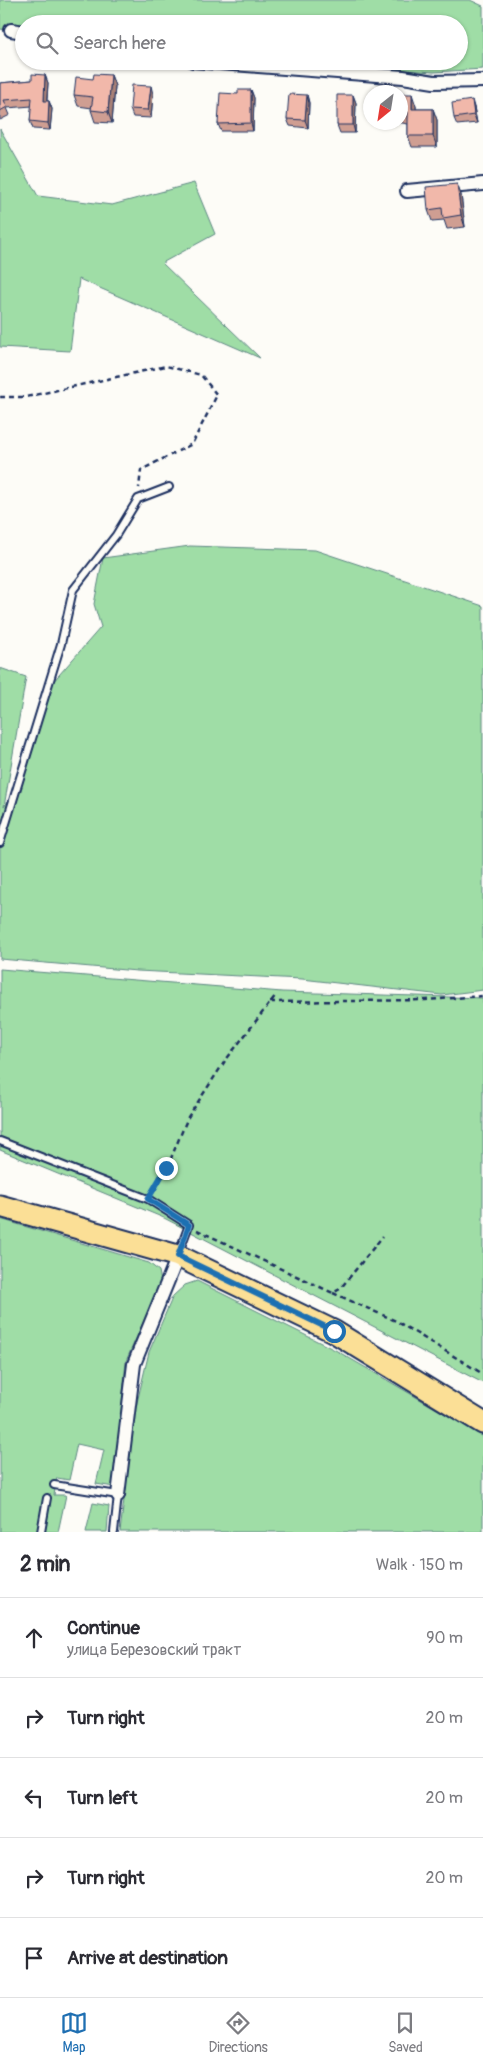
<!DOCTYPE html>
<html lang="en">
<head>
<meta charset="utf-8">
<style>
	:root { --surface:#fff; --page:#f2f2f3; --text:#2b2b33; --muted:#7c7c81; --line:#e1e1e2; --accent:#1f6fb2 }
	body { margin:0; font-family:Pangolin,sans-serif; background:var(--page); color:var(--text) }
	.compass { position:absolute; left:363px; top:85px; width:45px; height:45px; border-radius:50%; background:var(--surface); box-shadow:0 1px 4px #0004; rotate:210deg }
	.stop { position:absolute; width:15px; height:15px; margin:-11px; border:4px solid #1f6fb2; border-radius:50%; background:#fff }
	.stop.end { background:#1f6fb2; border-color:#fff; box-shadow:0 1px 5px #0008 }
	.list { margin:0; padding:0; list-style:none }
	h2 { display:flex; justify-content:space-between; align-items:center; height:65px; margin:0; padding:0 20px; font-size:21px }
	h2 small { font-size:16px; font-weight:400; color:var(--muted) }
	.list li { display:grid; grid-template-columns:32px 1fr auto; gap:15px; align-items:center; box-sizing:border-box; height:80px; padding:0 20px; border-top:1px solid var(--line) }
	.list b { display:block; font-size:19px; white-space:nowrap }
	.list p { margin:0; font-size:16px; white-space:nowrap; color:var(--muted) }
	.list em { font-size:16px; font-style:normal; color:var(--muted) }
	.icon { flex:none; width:28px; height:28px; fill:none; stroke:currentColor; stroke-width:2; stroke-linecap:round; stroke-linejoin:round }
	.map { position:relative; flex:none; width:483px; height:1532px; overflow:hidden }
	.search { position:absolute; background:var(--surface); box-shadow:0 1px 4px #0004; left:15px; right:15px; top:15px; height:55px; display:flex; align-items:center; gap:12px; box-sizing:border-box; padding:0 18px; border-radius:28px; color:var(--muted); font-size:19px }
	.sheet { height:465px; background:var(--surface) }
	nav { display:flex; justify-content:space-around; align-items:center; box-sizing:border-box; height:70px; border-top:1px solid var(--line); background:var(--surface); font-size:14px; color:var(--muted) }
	nav a { display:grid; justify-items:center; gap:2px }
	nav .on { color:var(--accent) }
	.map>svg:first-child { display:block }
</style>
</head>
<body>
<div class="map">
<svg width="483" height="1532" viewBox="0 0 483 1532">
	<rect width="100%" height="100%" fill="#fdfcf7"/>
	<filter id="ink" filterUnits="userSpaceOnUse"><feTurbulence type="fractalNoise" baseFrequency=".02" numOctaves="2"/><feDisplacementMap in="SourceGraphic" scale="10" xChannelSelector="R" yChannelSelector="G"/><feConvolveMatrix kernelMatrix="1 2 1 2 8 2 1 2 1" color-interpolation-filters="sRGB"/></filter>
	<g filter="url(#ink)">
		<path fill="#9fdda6" stroke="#5d8682" d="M 0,0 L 470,0 L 483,6 L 483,69 L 434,72 L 267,61 L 459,61 L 459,24 L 24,24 L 24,32 L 0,29 Z
			M 0,129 L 38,196 L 112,205 L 194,183 L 215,234 L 162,263 L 260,358 L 79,279 L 70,351 L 0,347 Z
			M 190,546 L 315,550 L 483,606 L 483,990 L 442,995 L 302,979 L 137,971 L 0,959 L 0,668 L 26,677 L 4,807 L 19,784 L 52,683 L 101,627 L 94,604 L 103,558 Z
			M 0,969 L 282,992 L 483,998 L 483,1383 L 164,1218 L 0,1150 Z
			M 0,1219 L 149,1263 L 159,1271 L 161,1282 L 126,1361 L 114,1487 L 96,1484 L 104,1450 L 77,1444 L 69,1480 L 57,1478 L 54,1495 L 66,1495 L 58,1532 L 0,1532 Z
			M 197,1281 L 337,1351 L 483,1436 L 483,1532 L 120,1532 L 135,1411 L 149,1352 L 173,1296 L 185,1285 Z
			M 93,1503 L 109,1506 L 107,1532 L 86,1532 Z"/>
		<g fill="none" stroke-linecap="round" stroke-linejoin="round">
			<g stroke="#1b2f5e" stroke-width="10">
				<path id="lane" d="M 0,843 L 61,644 L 73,590 L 116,535 L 138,499 L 169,487
					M 0,1141 L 148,1199 L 189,1225 L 179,1252
					M 54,1485 L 118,1495 L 114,1532
					M 41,1532 L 47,1498"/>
			</g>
			<g stroke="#1b2f5e" stroke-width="16">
				<path id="street" d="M 11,30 L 24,32
					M 193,61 L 403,77 L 434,82 L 483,81
					M 407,191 L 483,184
					M 118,1495 L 134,1364 L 178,1256"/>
			</g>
			<g stroke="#1b2f5e" stroke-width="25">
				<path id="primary" d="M 0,1206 L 178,1256 L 333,1331 L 483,1423"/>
			</g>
			<path stroke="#1b2f5e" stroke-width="2.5" stroke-dasharray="5 4" stroke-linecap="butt" d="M 0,397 L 26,397 L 166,366 L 201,375 L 217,395 L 192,444 L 141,470 L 139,488
				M 270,1002 L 425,1000 L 483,996
				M 153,1191 L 167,1168 L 188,1117 L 225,1061 L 276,995
				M 197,1230 L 333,1293 L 340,1289 L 383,1236
				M 333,1293 L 396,1321 L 483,1374"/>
			<use href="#lane" stroke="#fdfcf7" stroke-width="6"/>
			<use href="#street" stroke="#fdfcf7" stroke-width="12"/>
			<use href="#primary" stroke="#fbdf96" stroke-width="21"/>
		</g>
		<path fill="#cf9e92" stroke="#1b2f5e" d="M 45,75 L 48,83 L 47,101 L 49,101 L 52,109 L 50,130 L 33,129 L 30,121 L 32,106 L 7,108 L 10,115 L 0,120 L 0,83 L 32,80 Z
			M 111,75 L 115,86 L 112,123 L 95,122 L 91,110 L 92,108 L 78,106 L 74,95 L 93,79 Z
			M 251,90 L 254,98 L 253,131 L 221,131 L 218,124 L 238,94 Z
			M 153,94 L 151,118 L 133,117 L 130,109 Z
			M 400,94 L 416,106 L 416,109 L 433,109 L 437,120 L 437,147 L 412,147 L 408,136 L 408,124 L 397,122 L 400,122 Z
			M 307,95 L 309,103 L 308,128 L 290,126 L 287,119 Z
			M 353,95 L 356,103 L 355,133 L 340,133 L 337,125 Z
			M 474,107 L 477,123 L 457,125 L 454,118 Z
			M 457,184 L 461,195 L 465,227 L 447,229 L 444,220 L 432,221 L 428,210 Z"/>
		<path fill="#a98177" stroke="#1b2f5e" d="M 45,75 L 48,83 L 46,109 L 44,101 Z
			M 111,75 L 115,86 L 112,123 L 108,112 Z
			M 151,86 L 153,94 L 151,118 L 148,110 Z
			M 251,90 L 254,98 L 253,131 L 251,123 Z
			M 412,94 L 416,106 L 416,120 L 412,109 Z
			M 307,95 L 309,103 L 308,128 L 305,120 Z
			M 353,95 L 356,103 L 355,133 L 353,125 Z
			M 472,100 L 474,107 L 477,123 L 474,115 Z
			M 49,101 L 52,109 L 50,130 L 48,123 Z
			M 433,109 L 437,120 L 437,147 L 433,136 Z
			M 457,184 L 461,195 L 465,227 L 461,215 Z"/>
		<path fill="#f1b8aa" stroke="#1b2f5e" d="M 32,74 L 45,75 L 44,101 L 49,101 L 48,123 L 30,121 L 32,98 L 4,100 L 7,107 L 0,111 L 0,83 L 32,80 Z
			M 94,74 L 111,75 L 108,112 L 91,110 L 93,97 L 74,95 L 76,77 L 93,79 Z
			M 132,85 L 151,86 L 148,110 L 130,109 Z
			M 238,90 L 251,90 L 251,123 L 218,124 L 220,93 L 238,94 Z
			M 289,94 L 307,95 L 305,120 L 287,119 Z
			M 400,94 L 412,94 L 412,109 L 433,109 L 433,136 L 408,136 L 408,112 L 400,112 Z
			M 337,95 L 353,95 L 353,125 L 337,125 Z
			M 472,100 L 474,115 L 454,118 L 452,103 Z
			M 457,184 L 461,215 L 443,218 L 442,208 L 428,210 L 426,187 Z"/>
	</g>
	<g fill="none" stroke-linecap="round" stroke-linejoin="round" filter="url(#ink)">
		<path stroke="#1f6fb2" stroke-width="6" d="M 166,1168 L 148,1199 L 189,1225 L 178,1256 L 334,1331"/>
	</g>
</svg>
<svg class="compass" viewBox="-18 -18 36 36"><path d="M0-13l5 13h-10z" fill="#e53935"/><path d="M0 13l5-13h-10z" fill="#7c7c81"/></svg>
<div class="stop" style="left:334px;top:1331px"></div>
<div class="stop end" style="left:166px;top:1168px"></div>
<div class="search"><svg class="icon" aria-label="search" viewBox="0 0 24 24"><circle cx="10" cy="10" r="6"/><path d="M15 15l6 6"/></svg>Search here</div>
</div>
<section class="sheet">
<h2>2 min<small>Walk · 150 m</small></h2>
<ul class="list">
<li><svg class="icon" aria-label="ahead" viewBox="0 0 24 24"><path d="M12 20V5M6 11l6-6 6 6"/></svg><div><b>Continue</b><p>улица Березовский тракт</p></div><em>90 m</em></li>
<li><svg class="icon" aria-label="right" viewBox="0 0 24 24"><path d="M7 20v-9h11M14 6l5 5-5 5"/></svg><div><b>Turn right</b></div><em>20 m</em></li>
<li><svg class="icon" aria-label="left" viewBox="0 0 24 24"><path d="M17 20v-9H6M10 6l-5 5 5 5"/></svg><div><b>Turn left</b></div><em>20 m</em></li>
<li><svg class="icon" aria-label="right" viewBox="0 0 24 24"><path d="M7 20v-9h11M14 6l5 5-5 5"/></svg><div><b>Turn right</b></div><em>20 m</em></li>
<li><svg class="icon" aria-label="arrive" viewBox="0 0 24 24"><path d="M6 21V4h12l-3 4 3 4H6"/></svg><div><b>Arrive at destination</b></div></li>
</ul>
</section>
<nav>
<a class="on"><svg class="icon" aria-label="map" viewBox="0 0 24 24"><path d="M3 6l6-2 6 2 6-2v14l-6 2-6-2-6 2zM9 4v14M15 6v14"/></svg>Map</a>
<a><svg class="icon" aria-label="directions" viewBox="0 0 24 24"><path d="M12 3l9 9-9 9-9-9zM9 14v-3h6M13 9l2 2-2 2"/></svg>Directions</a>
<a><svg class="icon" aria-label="saved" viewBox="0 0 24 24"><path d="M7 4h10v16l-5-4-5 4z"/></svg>Saved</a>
</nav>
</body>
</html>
